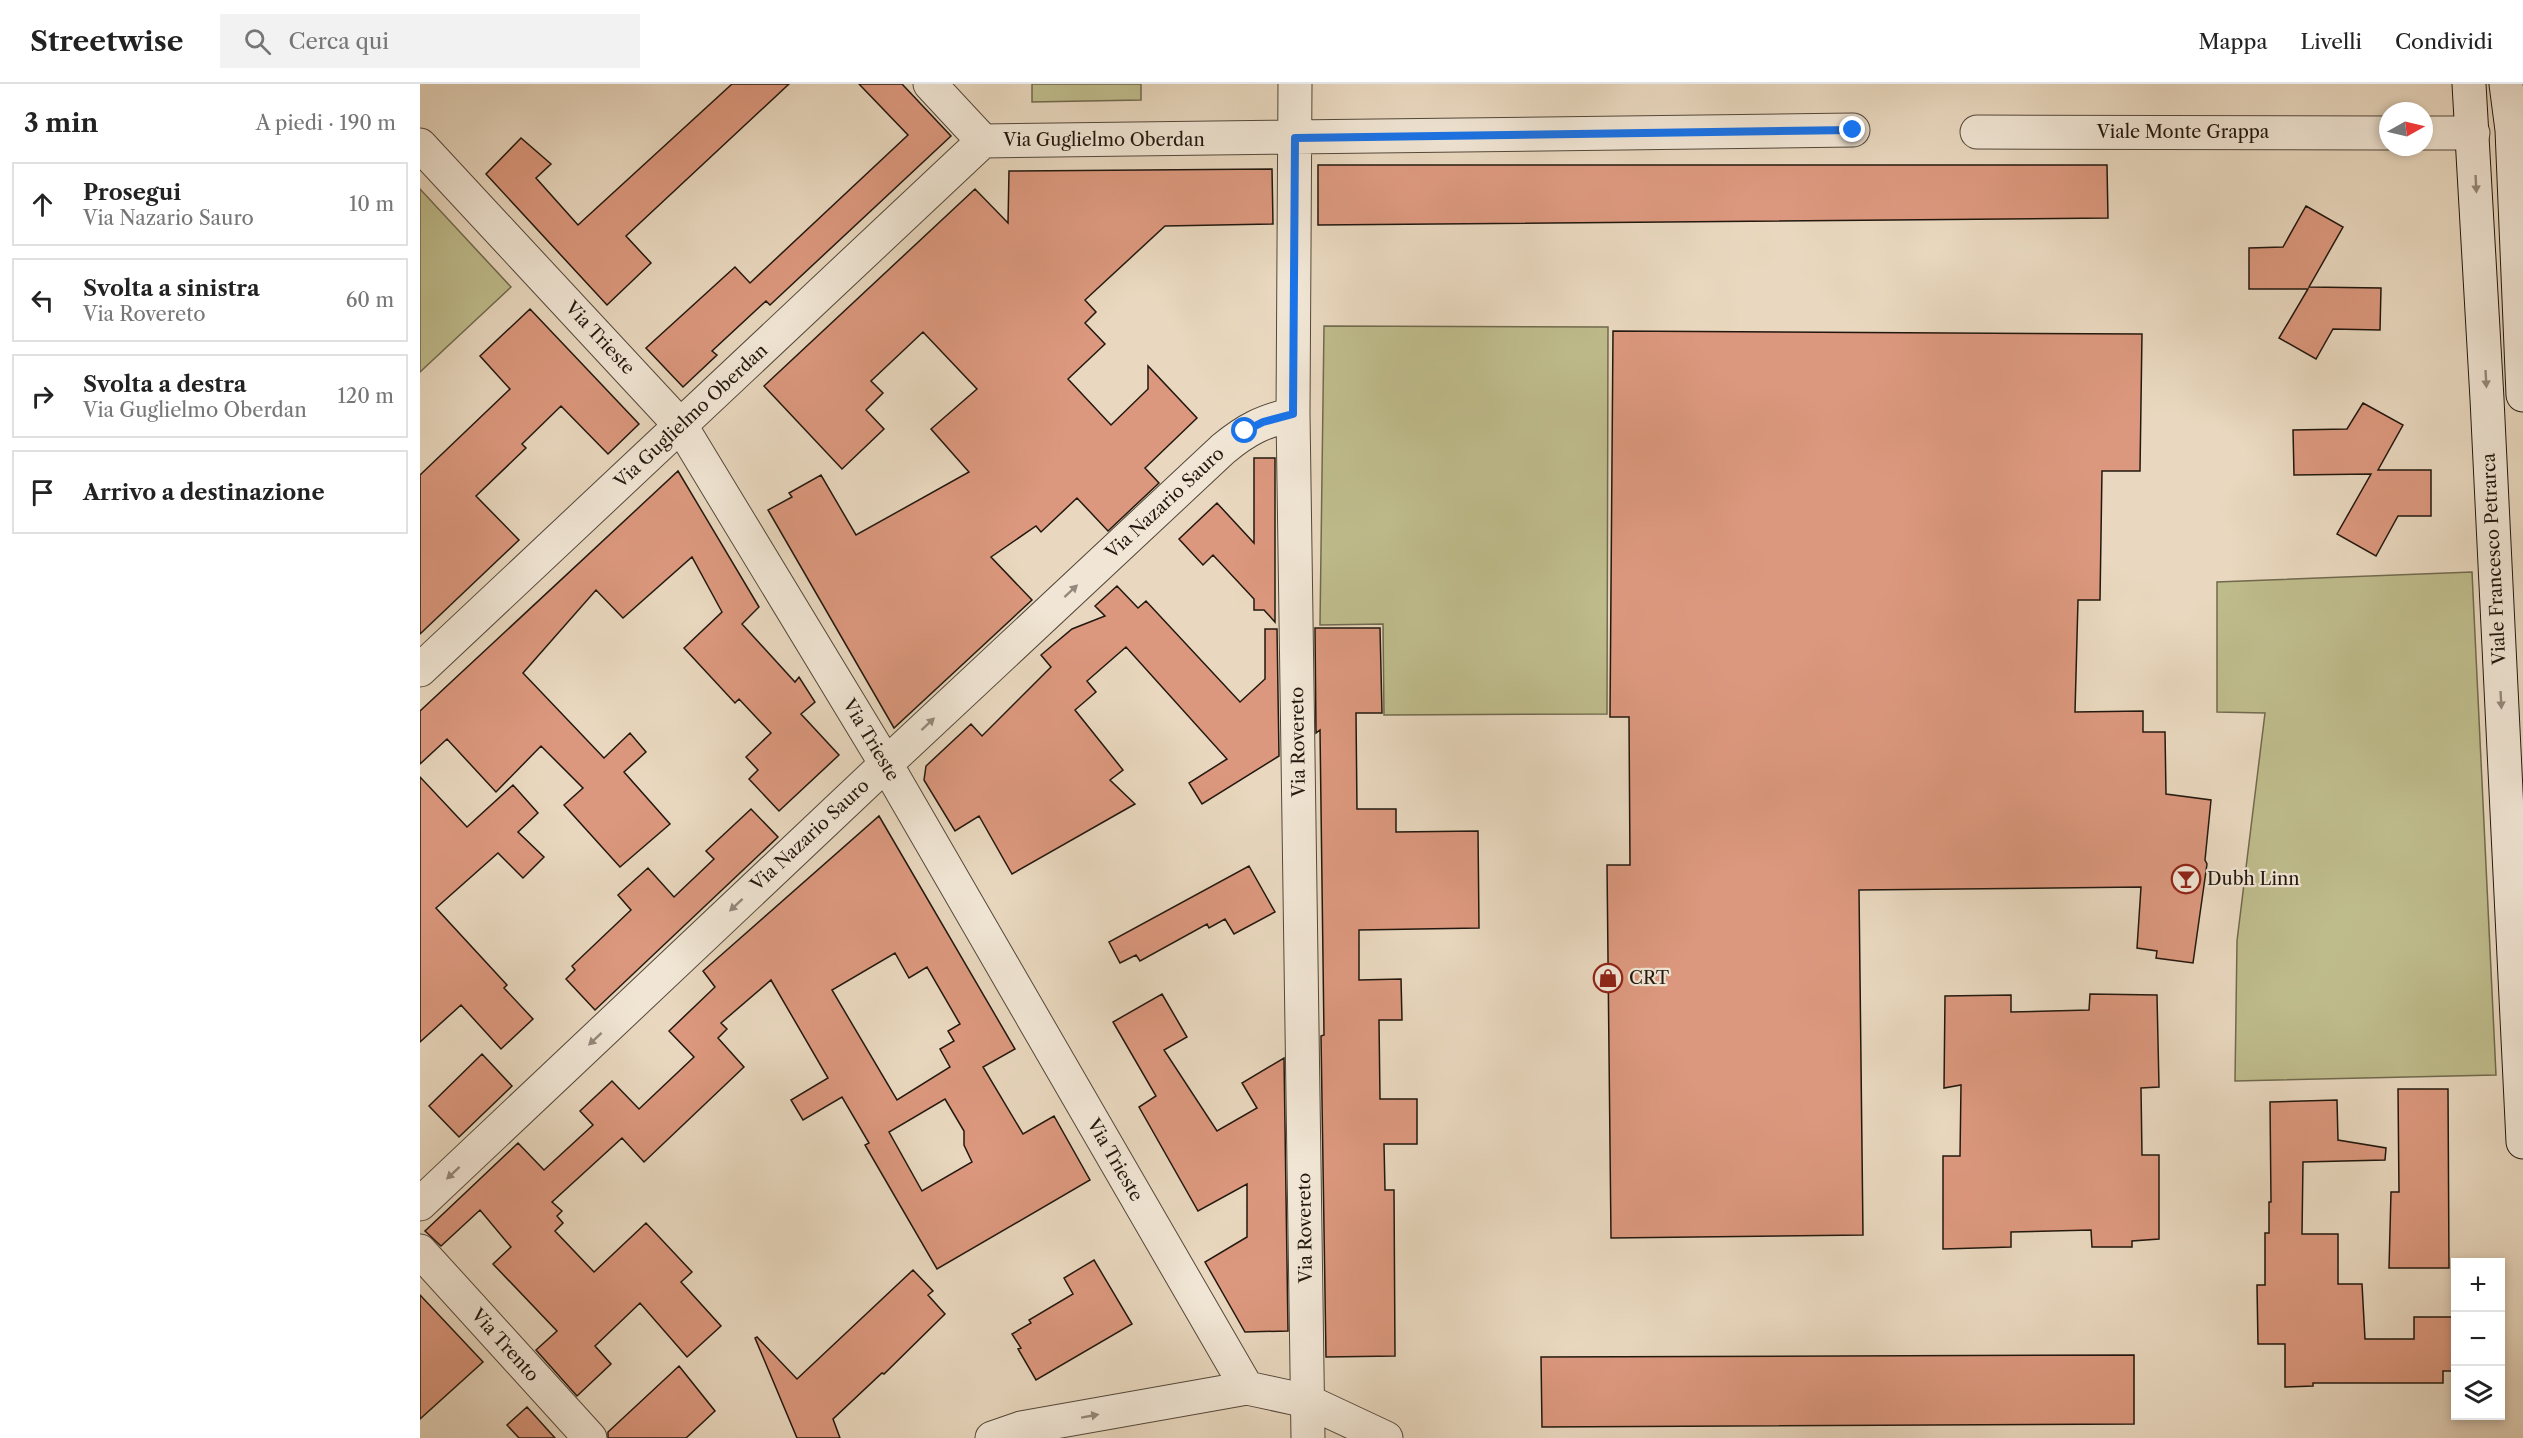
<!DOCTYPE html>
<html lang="it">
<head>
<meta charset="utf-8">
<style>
	:root { --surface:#fff; --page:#f2f2f2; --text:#222; --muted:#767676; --line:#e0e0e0 }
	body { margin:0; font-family:"Libre Caslon Text",serif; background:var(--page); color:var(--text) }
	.controls { position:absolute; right:18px; bottom:18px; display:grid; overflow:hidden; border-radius:0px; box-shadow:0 3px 9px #0003 }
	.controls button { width:54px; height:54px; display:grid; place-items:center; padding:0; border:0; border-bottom:2px solid var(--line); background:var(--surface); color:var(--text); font:30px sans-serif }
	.compass { position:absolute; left:1959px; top:18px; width:54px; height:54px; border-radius:50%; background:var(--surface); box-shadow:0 3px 9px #0003; rotate:82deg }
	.stop { position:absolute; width:18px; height:18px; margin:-14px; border:4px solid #1a73e8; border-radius:50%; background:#fff }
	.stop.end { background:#1a73e8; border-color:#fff; box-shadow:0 2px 6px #0008 }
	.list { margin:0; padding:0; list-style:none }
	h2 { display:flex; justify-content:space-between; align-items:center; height:78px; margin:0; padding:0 24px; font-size:26px }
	h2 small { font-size:20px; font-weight:400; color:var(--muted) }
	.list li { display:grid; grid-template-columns:39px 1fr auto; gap:18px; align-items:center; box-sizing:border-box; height:84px; margin:0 12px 12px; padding:0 12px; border:2px solid var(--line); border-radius:0px }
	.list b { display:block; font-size:22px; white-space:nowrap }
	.list p { margin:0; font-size:20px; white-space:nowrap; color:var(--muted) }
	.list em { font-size:20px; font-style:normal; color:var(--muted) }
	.icon { flex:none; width:33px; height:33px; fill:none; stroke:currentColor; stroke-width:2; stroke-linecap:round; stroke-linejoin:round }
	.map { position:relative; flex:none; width:2103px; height:1354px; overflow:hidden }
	header { display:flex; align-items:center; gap:36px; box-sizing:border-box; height:84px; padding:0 30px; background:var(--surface); border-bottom:2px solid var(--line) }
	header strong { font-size:28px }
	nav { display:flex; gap:33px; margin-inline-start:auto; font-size:21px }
	.search { width:420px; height:54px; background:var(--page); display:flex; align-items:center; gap:15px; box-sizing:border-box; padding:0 21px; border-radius:0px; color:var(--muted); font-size:22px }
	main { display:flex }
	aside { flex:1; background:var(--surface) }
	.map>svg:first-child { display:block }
</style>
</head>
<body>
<header>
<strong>Streetwise</strong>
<div class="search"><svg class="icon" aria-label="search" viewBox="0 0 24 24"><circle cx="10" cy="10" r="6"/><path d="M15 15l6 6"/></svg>Cerca qui</div>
<nav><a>Mappa</a><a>Livelli</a><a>Condividi</a></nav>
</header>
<main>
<aside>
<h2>3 min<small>A piedi · 190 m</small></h2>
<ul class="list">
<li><svg class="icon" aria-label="ahead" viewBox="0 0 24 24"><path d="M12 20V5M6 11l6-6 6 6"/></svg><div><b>Prosegui</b><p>Via Nazario Sauro</p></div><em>10 m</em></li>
<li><svg class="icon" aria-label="left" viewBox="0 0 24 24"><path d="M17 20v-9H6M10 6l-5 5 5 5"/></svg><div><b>Svolta a sinistra</b><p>Via Rovereto</p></div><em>60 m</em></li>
<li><svg class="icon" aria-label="right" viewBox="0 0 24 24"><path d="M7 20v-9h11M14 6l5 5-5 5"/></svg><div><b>Svolta a destra</b><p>Via Guglielmo Oberdan</p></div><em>120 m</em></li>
<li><svg class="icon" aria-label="arrive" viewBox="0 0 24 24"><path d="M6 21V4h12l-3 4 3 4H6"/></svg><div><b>Arrivo a destinazione</b></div></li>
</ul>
</aside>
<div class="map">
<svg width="2103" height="1354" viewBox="0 0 2103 1354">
	<rect width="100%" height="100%" fill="#e9d8bf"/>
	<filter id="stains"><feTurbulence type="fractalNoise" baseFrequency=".00333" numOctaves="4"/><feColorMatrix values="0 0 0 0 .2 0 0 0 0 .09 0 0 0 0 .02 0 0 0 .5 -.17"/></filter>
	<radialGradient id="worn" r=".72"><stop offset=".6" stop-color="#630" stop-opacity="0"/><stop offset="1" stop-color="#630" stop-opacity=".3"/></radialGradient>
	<path fill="#bfbc8c" stroke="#706a4e" stroke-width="1.5" d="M 612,0 L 721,0 L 721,16 L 612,18 Z
		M 0,105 L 91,203 L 0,288 Z
		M 904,242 L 1188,243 L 1187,630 L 964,631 L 963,540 L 900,541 Z
		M 2052,488 L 2076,991 L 1815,997 L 1817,857 L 1845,629 L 1797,628 L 1797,498 Z"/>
	<path fill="#dc987e" stroke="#22180f" stroke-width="1.5" fill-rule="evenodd" d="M 312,0 L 369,0 L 206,152 L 231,179 L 187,221 L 66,90 L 101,54 L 131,80 L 116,94 L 158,141 Z
		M 439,0 L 482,0 L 531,52 L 350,221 L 346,217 L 292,267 L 297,271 L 263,303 L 226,264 L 315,183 L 330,199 L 488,51 Z
		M 898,81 L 1687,81 L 1688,134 L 898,141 Z
		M 852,85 L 853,140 L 745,142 L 665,216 L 676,228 L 665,239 L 685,260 L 648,295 L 691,341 L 728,305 L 728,282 L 777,334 L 725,384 L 739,399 L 688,447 L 657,414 L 621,448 L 616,442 L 571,473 L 612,516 L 474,644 L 348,426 L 372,413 L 369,409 L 401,391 L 436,451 L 549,388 L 511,345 L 557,305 L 503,248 L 451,297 L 463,309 L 446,326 L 464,345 L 422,385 L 344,302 L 555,105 L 588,139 L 589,87 Z
		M 1886,122 L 1923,143 L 1889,203 L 1961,204 L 1960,246 L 1913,245 L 1896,275 L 1859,254 L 1888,205 L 1829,205 L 1829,164 L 1863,163 Z
		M 110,225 L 219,340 L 188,370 L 141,322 L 102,360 L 106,364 L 56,412 L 99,456 L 0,550 L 0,391 L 90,305 L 60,272 Z
		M 1193,247 L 1722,250 L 1720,387 L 1682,387 L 1680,516 L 1658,516 L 1655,628 L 1723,627 L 1723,648 L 1745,648 L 1746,710 L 1791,716 L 1785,776 L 1787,780 L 1773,879 L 1736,874 L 1737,867 L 1717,864 L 1721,803 L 1439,806 L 1443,1151 L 1191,1154 L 1187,781 L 1210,781 L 1209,633 L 1190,633 Z
		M 1943,319 L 1983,341 L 1958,386 L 2011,386 L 2011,432 L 1978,432 L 1956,472 L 1917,450 L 1951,390 L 1874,391 L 1873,346 L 1927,345 Z
		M 834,374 L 855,374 L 855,538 L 844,526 L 834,526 L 834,515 L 793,471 L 783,481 L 759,455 L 797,419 L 834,459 Z
		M 258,387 L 339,523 L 322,540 L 375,598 L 379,593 L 395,618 L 381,630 L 419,671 L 359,727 L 329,695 L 338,686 L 326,673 L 351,649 L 319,615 L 315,619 L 264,564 L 302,528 L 272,473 L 203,534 L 176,506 L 103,589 L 184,674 L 210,649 L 226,668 L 204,688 L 250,740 L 200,783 L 144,721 L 163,704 L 121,662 L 76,708 L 27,655 L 0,680 L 0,627 Z
		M 697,502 L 718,524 L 726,517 L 820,618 L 845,595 L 845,545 L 857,545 L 859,672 L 782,720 L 769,699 L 807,675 L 706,563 L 667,597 L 676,608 L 655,626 L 703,686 L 690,696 L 715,720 L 592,790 L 559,732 L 535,747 L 504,696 L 506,682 L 551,640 L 562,652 L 631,583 L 621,571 L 652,545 L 685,532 L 675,522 Z
		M 895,544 L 960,544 L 962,629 L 936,629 L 937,725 L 976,725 L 976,748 L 1058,747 L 1059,844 L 939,846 L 939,896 L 981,895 L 982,936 L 959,936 L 960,1015 L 997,1015 L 997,1060 L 964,1060 L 965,1106 L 974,1106 L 975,1272 L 906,1273 L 901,952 L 904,951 L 900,646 L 896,649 Z
		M 0,693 L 47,743 L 93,701 L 118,729 L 98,748 L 124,773 L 103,794 L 78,769 L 16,824 L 87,901 L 84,904 L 113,935 L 81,965 L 41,921 L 0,958 Z
		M 331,725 L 358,753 L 175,926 L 146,895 L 155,886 L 152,882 L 211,826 L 198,811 L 228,784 L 254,813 L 294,775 L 286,767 Z
		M 459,732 L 595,965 L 563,983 L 603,1050 L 634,1032 L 670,1096 L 517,1185 L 445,1061 L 449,1059 L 422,1013 L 383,1036 L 371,1016 L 408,994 L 351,896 L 301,939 L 307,945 L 298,954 L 324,983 L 224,1078 L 202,1054 L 132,1118 L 142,1127 L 137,1132 L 143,1139 L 135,1147 L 174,1188 L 226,1139 L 272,1188 L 261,1198 L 301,1242 L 267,1273 L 220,1219 L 175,1262 L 191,1280 L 157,1312 L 116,1266 L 137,1247 L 73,1180 L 91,1163 L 60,1126 L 21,1162 L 5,1147 L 98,1059 L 124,1086 L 173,1041 L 160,1027 L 192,997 L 219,1025 L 274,973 L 249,947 L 295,903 L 283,887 ZM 475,869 L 489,894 L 507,883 L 540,940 L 528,947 L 534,957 L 520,965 L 530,983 L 477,1016 L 412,906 ZM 525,1015 L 544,1047 L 544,1061 L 552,1078 L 502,1107 L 469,1048 Z
		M 829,782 L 855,828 L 814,850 L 805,835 L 789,844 L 787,840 L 720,877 L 716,871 L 700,879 L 689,858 Z
		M 742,910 L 767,953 L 744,966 L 797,1047 L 837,1024 L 822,999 L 864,974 L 868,1247 L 825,1248 L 785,1178 L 827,1153 L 827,1100 L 778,1127 L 719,1023 L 736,1012 L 693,938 Z
		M 1670,910 L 1737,911 L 1739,1003 L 1721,1004 L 1722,1071 L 1739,1071 L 1739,1155 L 1712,1157 L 1712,1163 L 1672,1163 L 1671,1146 L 1591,1148 L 1591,1163 L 1523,1165 L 1523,1072 L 1540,1072 L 1541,1001 L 1524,1004 L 1525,912 L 1591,911 L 1591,928 L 1669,926 Z
		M 62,970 L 92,1002 L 39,1053 L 9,1022 Z
		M 1978,1005 L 2028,1005 L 2029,1184 L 1969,1184 L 1971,1108 L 1979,1108 Z
		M 1917,1016 L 1918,1056 L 1966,1064 L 1965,1076 L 1883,1078 L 1882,1150 L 1918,1150 L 1918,1200 L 1942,1200 L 1945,1255 L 1994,1255 L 1994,1233 L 2036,1233 L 2036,1287 L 2023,1287 L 2023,1299 L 1893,1299 L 1893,1302 L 1865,1303 L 1865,1260 L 1838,1260 L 1837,1201 L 1845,1201 L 1845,1149 L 1849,1149 L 1849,1118 L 1851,1118 L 1850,1018 Z
		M 674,1176 L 712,1240 L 616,1296 L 598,1265 L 601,1264 L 592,1250 L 611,1239 L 609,1236 L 653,1210 L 644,1194 Z
		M 493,1186 L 513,1207 L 508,1211 L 525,1230 L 464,1290 L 462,1289 L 413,1335 L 420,1354 L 377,1354 L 335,1254 L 337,1253 L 377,1295 Z
		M 0,1211 L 63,1278 L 0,1335 Z
		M 1714,1271 L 1714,1340 L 1122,1343 L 1121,1273 Z
		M 259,1282 L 295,1327 L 266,1354 L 188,1354 L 188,1348 Z
		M 107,1323 L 135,1354 L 99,1354 L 87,1341 Z"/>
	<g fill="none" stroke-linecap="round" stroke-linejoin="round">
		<g stroke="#54483b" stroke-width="35">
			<path id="street" d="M 510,0 L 563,57
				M 875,0 L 873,330 L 888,1354
				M 1557,48 L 1968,49
				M 2004,49 L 2053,49
				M 0,61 L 261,342 L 466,680 L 827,1304
				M 0,586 L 563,57 L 1433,46
				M 0,1120 L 466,680 L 803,365 C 827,345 842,338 873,330
				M 0,1167 L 170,1354
				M 572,1354 L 601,1344 L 827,1304 L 887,1317 L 966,1354"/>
		</g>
		<g stroke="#22180f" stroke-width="35">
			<path id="secondary" d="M 2049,0 L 2067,315 L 2103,1058
				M 2086,0 L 2092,46 L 2103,311"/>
		</g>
		<use href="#street" stroke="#f1e6d5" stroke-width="33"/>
		<use href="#secondary" stroke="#f1e6d5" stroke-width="33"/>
	</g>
	<defs><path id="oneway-solid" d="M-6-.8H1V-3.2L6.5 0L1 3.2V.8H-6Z" transform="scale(1.5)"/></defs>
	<g fill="#94897c">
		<use href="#oneway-solid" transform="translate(2056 100) rotate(87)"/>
		<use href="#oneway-solid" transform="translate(2066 295) rotate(87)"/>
		<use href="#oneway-solid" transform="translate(651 507) rotate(-43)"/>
		<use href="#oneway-solid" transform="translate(2081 616) rotate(87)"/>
		<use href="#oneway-solid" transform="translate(508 640) rotate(-43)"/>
		<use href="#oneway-solid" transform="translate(316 821) rotate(137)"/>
		<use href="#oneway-solid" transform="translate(175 955) rotate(137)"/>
		<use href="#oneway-solid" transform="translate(33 1089) rotate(137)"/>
		<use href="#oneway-solid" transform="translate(670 1332) rotate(-10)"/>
	</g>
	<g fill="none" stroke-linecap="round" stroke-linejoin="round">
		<path stroke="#1a73e8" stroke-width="8" d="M 825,347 L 843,338 L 873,330 L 875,54 L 1433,46"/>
	</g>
	<defs>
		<g id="bar-ring" transform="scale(1.5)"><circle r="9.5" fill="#f1e6d5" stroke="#8f2418" stroke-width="1.5"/><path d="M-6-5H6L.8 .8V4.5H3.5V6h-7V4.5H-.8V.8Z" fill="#8f2418"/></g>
		<g id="shop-ring" transform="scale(1.5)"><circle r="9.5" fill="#f1e6d5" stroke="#8f2418" stroke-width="1.5"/><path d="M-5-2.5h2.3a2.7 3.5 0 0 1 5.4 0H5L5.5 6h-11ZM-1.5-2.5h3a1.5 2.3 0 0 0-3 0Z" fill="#8f2418"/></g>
	</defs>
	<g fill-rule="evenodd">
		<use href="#bar-ring" x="1766" y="795"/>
		<use href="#shop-ring" x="1188" y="894"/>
	</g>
	<g text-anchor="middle" stroke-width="4.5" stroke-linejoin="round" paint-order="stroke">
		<g font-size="18" fill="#22180f" stroke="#f1e6d5">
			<text x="1763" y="54">Viale Monte Grappa</text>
			<text x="684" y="62">Via Guglielmo Oberdan</text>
			<text transform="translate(180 254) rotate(47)" y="6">Via Trieste</text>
			<text transform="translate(271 332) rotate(-43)" y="6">Via Guglielmo Oberdan</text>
			<text transform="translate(745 419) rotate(-43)" y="6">Via Nazario Sauro</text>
			<text transform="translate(2074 475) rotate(-93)" y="6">Viale Francesco Petrarca</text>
			<text transform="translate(451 656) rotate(59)" y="6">Via Trieste</text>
			<text transform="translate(878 658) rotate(-91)" y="6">Via Rovereto</text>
			<text transform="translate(390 751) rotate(-43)" y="6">Via Nazario Sauro</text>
			<text transform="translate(695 1076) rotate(60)" y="6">Via Trieste</text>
			<text transform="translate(885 1144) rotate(-91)" y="6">Via Rovereto</text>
			<text transform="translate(85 1261) rotate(48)" y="6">Via Trento</text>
		</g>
		<g font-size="18" fill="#22180f" stroke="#f1e6d5" text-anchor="start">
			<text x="1787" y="801">Dubh Linn</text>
			<text x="1209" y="900">CRT</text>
		</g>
	</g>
	<rect width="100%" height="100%" filter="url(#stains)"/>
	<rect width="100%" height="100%" fill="url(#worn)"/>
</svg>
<div class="controls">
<button>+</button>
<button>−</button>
<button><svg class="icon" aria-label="layers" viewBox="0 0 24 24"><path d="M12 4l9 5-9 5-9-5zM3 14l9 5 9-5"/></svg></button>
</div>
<svg class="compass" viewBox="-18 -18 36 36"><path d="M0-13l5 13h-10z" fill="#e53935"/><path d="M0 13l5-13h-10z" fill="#767676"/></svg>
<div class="stop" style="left:825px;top:347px"></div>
<div class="stop end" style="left:1433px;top:46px"></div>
</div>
</main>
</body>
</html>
